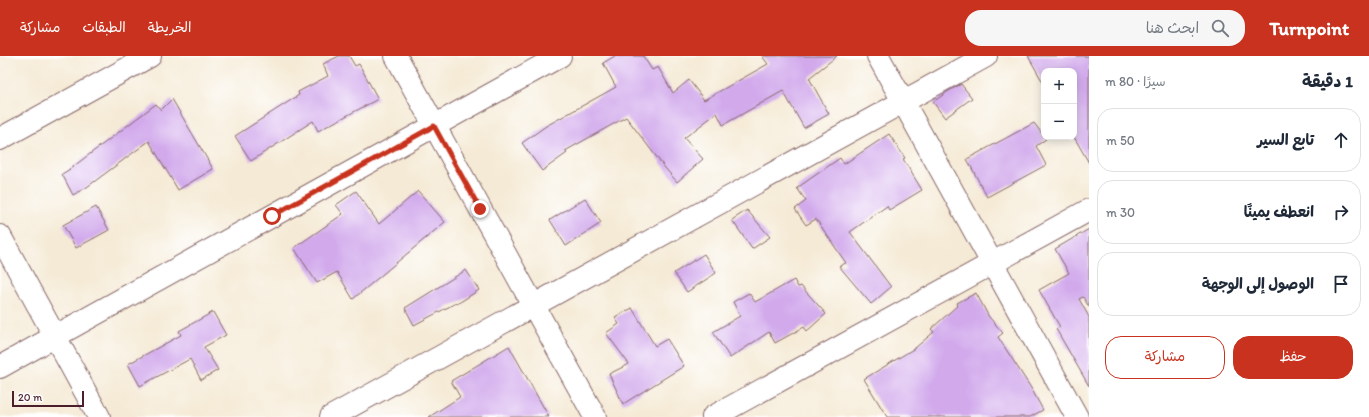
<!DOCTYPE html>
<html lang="ar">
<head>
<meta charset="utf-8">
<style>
	:root { --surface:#fff; --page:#f6f6f7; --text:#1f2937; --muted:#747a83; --line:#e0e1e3; --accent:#c8321e }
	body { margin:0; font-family:Itim,"Playpen Sans Arabic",sans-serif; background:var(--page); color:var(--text); direction:rtl }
	.controls { position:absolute; right:12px; top:12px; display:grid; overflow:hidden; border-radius:8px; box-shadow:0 2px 10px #0003 }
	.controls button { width:36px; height:36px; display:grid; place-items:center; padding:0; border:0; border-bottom:1px solid var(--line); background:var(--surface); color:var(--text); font:20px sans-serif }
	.scale { position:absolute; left:12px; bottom:10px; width:72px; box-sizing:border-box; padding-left:4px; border:2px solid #4a1f2b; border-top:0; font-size:11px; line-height:14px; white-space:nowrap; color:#4a1f2b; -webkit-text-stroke:3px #fff; paint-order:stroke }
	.stop { position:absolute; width:12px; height:12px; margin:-9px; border:3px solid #c8321e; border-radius:50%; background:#fff }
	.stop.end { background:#c8321e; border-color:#fff; box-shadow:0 1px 4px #0008 }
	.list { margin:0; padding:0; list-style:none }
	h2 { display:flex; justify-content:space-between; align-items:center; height:52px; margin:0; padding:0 16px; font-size:17px }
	h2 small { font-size:13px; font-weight:400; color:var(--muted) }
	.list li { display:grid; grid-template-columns:26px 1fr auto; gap:12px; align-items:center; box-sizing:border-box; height:64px; margin:0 8px 8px; padding:0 8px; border:1px solid var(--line); border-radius:16px }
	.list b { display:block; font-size:15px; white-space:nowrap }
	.list em { font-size:13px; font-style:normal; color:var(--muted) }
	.actions { display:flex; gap:8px; padding:12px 16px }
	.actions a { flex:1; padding:9px 0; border:1px solid var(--accent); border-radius:16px; text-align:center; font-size:14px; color:var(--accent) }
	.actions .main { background:var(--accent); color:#fff }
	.icon { flex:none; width:22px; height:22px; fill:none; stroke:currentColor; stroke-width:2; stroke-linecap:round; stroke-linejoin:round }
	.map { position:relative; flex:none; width:1089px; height:361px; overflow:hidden; direction:ltr }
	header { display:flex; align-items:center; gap:24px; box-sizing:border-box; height:56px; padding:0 20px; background:var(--accent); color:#fff }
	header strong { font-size:19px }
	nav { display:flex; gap:22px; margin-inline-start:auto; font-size:14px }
	.search { width:280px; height:36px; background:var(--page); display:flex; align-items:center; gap:10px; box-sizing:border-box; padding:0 14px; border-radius:16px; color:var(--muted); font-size:15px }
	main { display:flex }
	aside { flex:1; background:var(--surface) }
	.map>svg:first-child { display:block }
</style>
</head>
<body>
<header>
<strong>Turnpoint</strong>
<div class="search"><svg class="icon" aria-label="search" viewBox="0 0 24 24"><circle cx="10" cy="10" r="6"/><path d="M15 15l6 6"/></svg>ابحث هنا</div>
<nav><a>الخريطة</a><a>الطبقات</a><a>مشاركة</a></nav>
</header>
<main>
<aside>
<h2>1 دقيقة<small>سيرًا · 80 m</small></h2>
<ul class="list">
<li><svg class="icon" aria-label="ahead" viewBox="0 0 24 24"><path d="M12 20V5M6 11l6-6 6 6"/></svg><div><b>تابع السير</b></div><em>50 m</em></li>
<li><svg class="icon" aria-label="right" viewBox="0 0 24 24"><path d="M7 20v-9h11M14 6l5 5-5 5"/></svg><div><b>انعطف يمينًا</b></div><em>30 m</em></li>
<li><svg class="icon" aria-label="arrive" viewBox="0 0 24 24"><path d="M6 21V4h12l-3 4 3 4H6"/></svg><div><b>الوصول إلى الوجهة</b></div></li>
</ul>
<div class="actions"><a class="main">حفظ</a><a>مشاركة</a></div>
</aside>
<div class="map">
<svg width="1089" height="361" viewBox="0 0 1089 361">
	<rect width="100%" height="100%" fill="#fff"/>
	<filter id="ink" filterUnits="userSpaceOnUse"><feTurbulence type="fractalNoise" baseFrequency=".025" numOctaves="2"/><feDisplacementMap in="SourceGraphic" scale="8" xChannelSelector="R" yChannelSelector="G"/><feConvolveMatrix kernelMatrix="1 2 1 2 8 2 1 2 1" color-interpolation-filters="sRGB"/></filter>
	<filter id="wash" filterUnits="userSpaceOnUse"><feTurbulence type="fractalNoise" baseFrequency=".012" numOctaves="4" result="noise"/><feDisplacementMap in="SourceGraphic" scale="16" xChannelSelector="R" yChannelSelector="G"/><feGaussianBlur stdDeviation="0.9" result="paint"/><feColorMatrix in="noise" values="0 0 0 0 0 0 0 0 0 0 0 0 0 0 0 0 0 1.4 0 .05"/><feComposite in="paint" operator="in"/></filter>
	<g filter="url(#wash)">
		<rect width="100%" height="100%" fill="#f5ead5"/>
		<g id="blocks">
			<path fill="#d2aaec" d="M 339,0 L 349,0 L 355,10 L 359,8 L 378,43 L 318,75 L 313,65 L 251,105 L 235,80 L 299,39 L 298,36 L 328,20 L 323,8 Z
				M 615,0 L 643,0 L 652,14 L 658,11 L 673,37 L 689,24 L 704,44 L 768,8 L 762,0 L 837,0 L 809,22 L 829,58 L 804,72 L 783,35 L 723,69 L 717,57 L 684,82 L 703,103 L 677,126 L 665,112 L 626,61 L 565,95 L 567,97 L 542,115 L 522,87 L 546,70 L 616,31 L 603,7 Z
				M 1028,0 L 1089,0 L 1089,107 L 1074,81 L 1074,15 L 1044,15 L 1044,28 Z
				M 961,28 L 972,42 L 945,62 L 933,46 L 947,36 Z
				M 172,43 L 213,113 L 178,134 L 149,85 L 87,131 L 73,139 L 62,118 L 70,113 L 156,48 L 161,54 Z
				M 1034,67 L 1046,83 L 1036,90 L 1046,109 L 987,141 L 967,103 Z
				M 889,78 L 905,102 L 903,103 L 922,134 L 889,154 L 887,150 L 850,176 L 891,231 L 871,248 L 839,210 L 846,207 L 816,163 L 806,169 L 795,153 L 806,145 L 797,132 L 840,102 L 844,108 Z
				M 356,135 L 379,168 L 418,135 L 445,166 L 353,243 L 337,216 L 317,227 L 294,192 L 343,158 L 336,149 Z
				M 585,142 L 601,167 L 566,190 L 550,164 Z
				M 96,151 L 109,174 L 76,192 L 63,169 Z
				M 747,154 L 770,181 L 752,193 L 732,164 Z
				M 1089,173 L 1089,251 L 1083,241 L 1079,243 L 1089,261 L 1089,330 L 1056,273 L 1060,271 L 1039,234 L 1069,217 L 1055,193 Z
				M 704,198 L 716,217 L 687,236 L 674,217 Z
				M 466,214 L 479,234 L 457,248 L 456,247 L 414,269 L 405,252 Z
				M 794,224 L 798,231 L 801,230 L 826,258 L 807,275 L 804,271 L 775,287 L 769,276 L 730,302 L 713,276 L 740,260 L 733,246 L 749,237 L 755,246 Z
				M 976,237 L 989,261 L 1003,277 L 998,281 L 1031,332 L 1043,354 L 1030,361 L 887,361 L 864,323 L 915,292 L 934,276 L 931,273 L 958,249 L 957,247 Z
				M 632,252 L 655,290 L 667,283 L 684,310 L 623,348 L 609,318 L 629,308 L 606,277 L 619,268 L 615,262 Z
				M 213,256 L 226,279 L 204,291 L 218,314 L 201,324 L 190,303 L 140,330 L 128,308 L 181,279 L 179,275 Z
				M 509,290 L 549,361 L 429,361 L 460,341 L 451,325 Z"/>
		</g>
	</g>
	<g filter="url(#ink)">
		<use href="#blocks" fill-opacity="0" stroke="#866666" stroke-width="1"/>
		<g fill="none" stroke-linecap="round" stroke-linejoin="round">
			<g stroke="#866666" stroke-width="24">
				<path id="minor" d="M 396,0 L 595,361
					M 878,0 L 1077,361
					M 0,83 L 150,0
					M 0,180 L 99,361
					M 0,311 L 560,0
					M 331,361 L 986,0
					M 713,361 L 1089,154"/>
			</g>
			<use href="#minor" stroke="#fff" stroke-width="22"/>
		</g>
	</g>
	<g fill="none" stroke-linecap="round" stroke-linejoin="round" filter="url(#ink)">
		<path stroke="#c8321e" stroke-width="5" d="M 272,160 L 434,70 L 480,153"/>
	</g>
</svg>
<div class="controls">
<button>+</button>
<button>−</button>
</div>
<div class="scale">20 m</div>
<div class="stop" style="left:272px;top:160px"></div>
<div class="stop end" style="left:480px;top:153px"></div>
</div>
</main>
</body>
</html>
